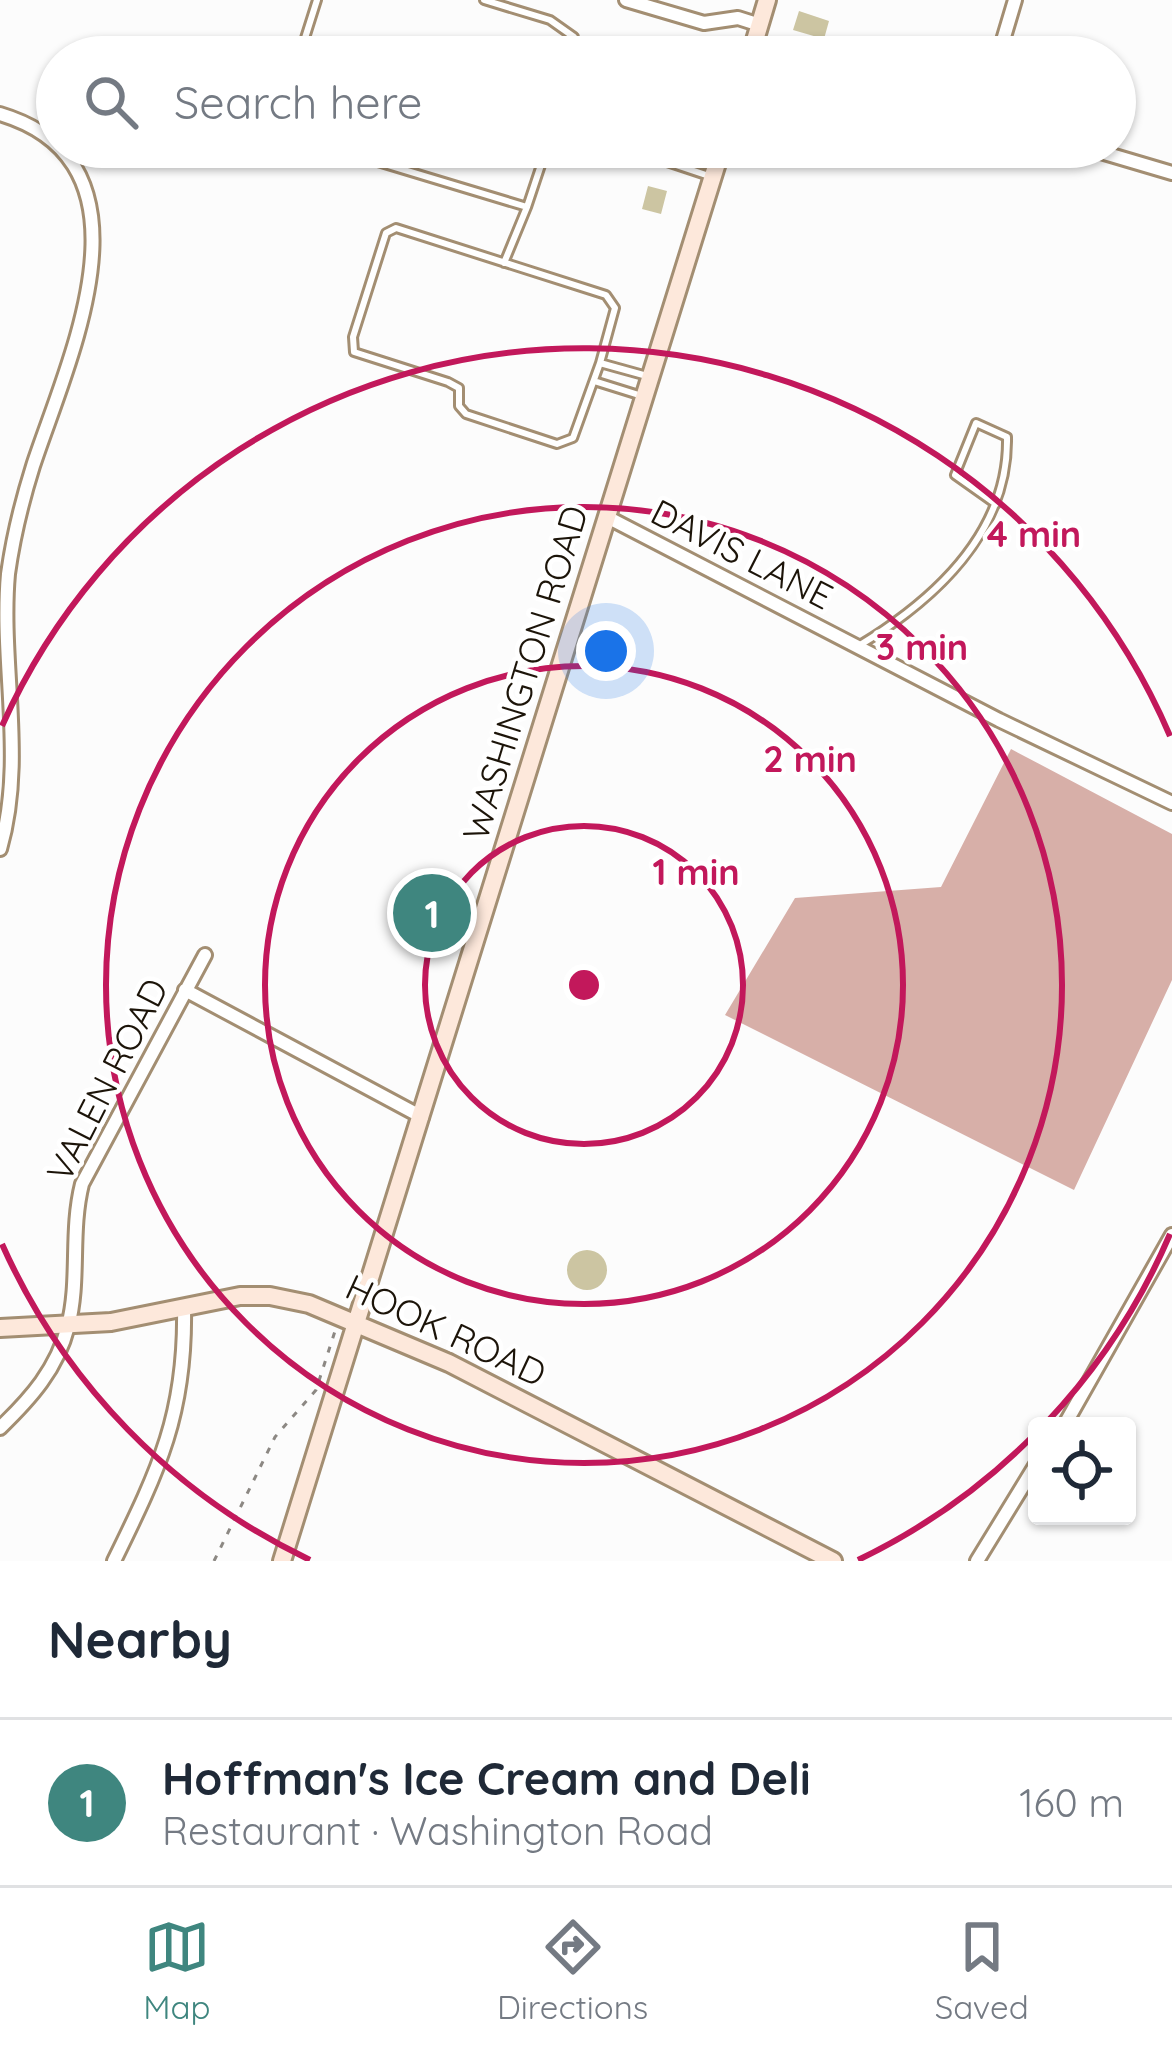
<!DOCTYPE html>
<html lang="en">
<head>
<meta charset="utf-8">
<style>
	:root { --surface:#fff; --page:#f2f2f3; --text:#1f2937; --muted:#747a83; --line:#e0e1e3; --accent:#3f867f }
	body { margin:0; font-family:Quicksand,sans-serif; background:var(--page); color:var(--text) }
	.controls { position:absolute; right:36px; bottom:36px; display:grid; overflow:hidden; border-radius:12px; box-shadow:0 3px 9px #0004 }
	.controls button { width:108px; height:108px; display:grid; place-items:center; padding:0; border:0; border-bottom:3px solid var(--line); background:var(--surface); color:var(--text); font:60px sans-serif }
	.you { position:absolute; left:606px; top:651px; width:42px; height:42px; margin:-30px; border:9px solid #fff; border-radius:50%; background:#1a73e8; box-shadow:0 0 0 18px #1a73e833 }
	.badge { display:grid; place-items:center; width:78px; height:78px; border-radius:50%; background:var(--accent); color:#fff; font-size:39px; font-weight:700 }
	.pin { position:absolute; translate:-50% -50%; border:6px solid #fff; box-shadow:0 3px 12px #0006 }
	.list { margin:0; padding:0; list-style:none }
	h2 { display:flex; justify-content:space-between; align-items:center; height:156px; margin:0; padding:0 48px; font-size:51px }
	h2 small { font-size:39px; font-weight:400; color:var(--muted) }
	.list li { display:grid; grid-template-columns:78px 1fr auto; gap:36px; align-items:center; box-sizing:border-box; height:168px; padding:0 48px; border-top:3px solid var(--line) }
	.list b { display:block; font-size:45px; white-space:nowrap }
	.list p { margin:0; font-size:39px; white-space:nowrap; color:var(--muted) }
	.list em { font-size:39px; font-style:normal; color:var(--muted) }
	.icon { flex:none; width:66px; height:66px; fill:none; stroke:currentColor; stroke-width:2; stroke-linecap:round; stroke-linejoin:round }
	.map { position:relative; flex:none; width:1172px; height:1561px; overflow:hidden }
	.search { position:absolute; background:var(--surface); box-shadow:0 3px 9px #0004; left:36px; right:36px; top:36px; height:132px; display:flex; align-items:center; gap:30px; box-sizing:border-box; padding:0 42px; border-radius:66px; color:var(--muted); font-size:45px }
	.sheet { height:324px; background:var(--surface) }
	nav { display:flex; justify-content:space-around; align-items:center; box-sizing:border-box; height:168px; border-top:3px solid var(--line); background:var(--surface); font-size:33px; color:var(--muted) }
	nav a { display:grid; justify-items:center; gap:6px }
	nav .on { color:var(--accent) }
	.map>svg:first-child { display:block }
</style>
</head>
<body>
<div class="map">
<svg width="1172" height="1561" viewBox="0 0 1172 1561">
	<rect width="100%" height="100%" fill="#fcfcfc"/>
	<path fill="#d7afa8" d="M 1011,749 L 1172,834 L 1172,980 L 1074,1190 L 725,1015 L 795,898 L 941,887 Z"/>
	<path fill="#ccc5a2" d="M 799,11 L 829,21 L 824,39 L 793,30 Z
		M 648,186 L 667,191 L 661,214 L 642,209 Z
		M567 1270a20 20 0 1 1 40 0a20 20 0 1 1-40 0Z"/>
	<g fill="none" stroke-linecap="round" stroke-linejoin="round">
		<g stroke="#a38e72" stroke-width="12">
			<path id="lane" d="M 484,0 L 550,20 L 574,37 L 575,57
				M 299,57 L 317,0
				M 328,147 L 527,207 L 547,147
				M 622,147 L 709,176
				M 504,263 L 527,207
				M 600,363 L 573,438 L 557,444 L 466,414 L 459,406 L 459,388 L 448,382 L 354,352 L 353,337 L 386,233 L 396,228 L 606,295 L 615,308 L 600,363 L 647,376
				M 594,381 L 642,396
				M 860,645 C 934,600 1009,532 1007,437 L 976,423 L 955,475 L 996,504"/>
		</g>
		<g stroke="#a38e72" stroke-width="18">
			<path id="street" d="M 626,0 L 704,23 L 738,18 L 760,25
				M 998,57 L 1015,0
				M 0,114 C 164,163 67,362 33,466 C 22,501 13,538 8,574 C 0,664 26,760 0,849
				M 1084,147 L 1172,173
				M 607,517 L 999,720 L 1172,803
				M 185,990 L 422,1117
				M 1064,1426 L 1172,1235
				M 0,1428 C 31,1398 57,1369 68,1326 C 80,1281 70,1232 82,1184 L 205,955
				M 114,1561 C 159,1469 186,1413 184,1308
				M 977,1561 L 1037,1463"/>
		</g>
		<g stroke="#a38e72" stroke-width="22">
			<path id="secondary" d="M 750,57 L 767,0
				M 0,1328 L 111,1322 L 240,1296 L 270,1296 L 309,1304 L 449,1363 L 833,1561
				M 282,1561 L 722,147"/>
		</g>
		<path stroke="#8c8883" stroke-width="3" stroke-dasharray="6 9" stroke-linecap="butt" d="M 214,1561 L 275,1437 L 316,1390 L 336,1328"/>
		<use href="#lane" stroke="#fff" stroke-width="6"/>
		<use href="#street" stroke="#fff" stroke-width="12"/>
		<use href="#secondary" stroke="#fde8db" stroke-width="16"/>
	</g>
	<g fill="none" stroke="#c2185b" stroke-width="6">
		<circle cx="584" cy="985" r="159"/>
		<circle cx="584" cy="985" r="319"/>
		<circle cx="584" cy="985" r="478"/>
		<path d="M1170 1234A637 637 0 0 1 1046 1423M1034 1435A637 637 0 0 1 858 1560M310 1560A637 637 0 0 1 2 1244M2 726A637 637 0 0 1 1170 736"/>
	</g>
	<g text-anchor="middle" stroke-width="9" stroke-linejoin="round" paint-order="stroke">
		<g font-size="36" fill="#1c1409" stroke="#fff">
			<text transform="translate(742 554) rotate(27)" y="13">DAVIS LANE</text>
			<text transform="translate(525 673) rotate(-73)" y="13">WASHINGTON ROAD</text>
			<text transform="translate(107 1080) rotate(-63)" y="13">VALEN ROAD</text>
			<text transform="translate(446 1330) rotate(25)" y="13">HOOK ROAD</text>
		</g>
	</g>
	<circle cx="584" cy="985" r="18" fill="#c2185b" stroke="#fff" stroke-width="6"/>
	<g font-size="36" text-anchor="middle" font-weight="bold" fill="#c2185b" stroke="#fff" stroke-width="9" stroke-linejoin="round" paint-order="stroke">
		<text x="1034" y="547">4 min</text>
		<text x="922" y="660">3 min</text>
		<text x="810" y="772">2 min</text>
		<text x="696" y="885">1 min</text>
	</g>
</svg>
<div class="controls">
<button><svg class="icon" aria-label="locate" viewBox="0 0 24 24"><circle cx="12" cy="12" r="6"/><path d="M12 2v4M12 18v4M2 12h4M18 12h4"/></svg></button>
</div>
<div class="you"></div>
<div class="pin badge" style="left:432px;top:913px">1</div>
<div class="search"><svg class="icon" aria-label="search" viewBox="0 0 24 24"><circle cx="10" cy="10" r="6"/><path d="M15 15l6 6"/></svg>Search here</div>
</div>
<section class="sheet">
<h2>Nearby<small></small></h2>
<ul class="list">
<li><span class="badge">1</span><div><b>Hoffman's Ice Cream and Deli</b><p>Restaurant · Washington Road</p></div><em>160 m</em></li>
</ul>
</section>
<nav>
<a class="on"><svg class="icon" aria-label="map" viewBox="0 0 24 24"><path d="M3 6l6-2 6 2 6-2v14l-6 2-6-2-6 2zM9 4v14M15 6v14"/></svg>Map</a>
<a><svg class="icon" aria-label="directions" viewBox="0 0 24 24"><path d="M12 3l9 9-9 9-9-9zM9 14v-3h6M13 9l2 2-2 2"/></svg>Directions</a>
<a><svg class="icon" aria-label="saved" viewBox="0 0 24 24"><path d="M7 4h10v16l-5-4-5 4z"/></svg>Saved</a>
</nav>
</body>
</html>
